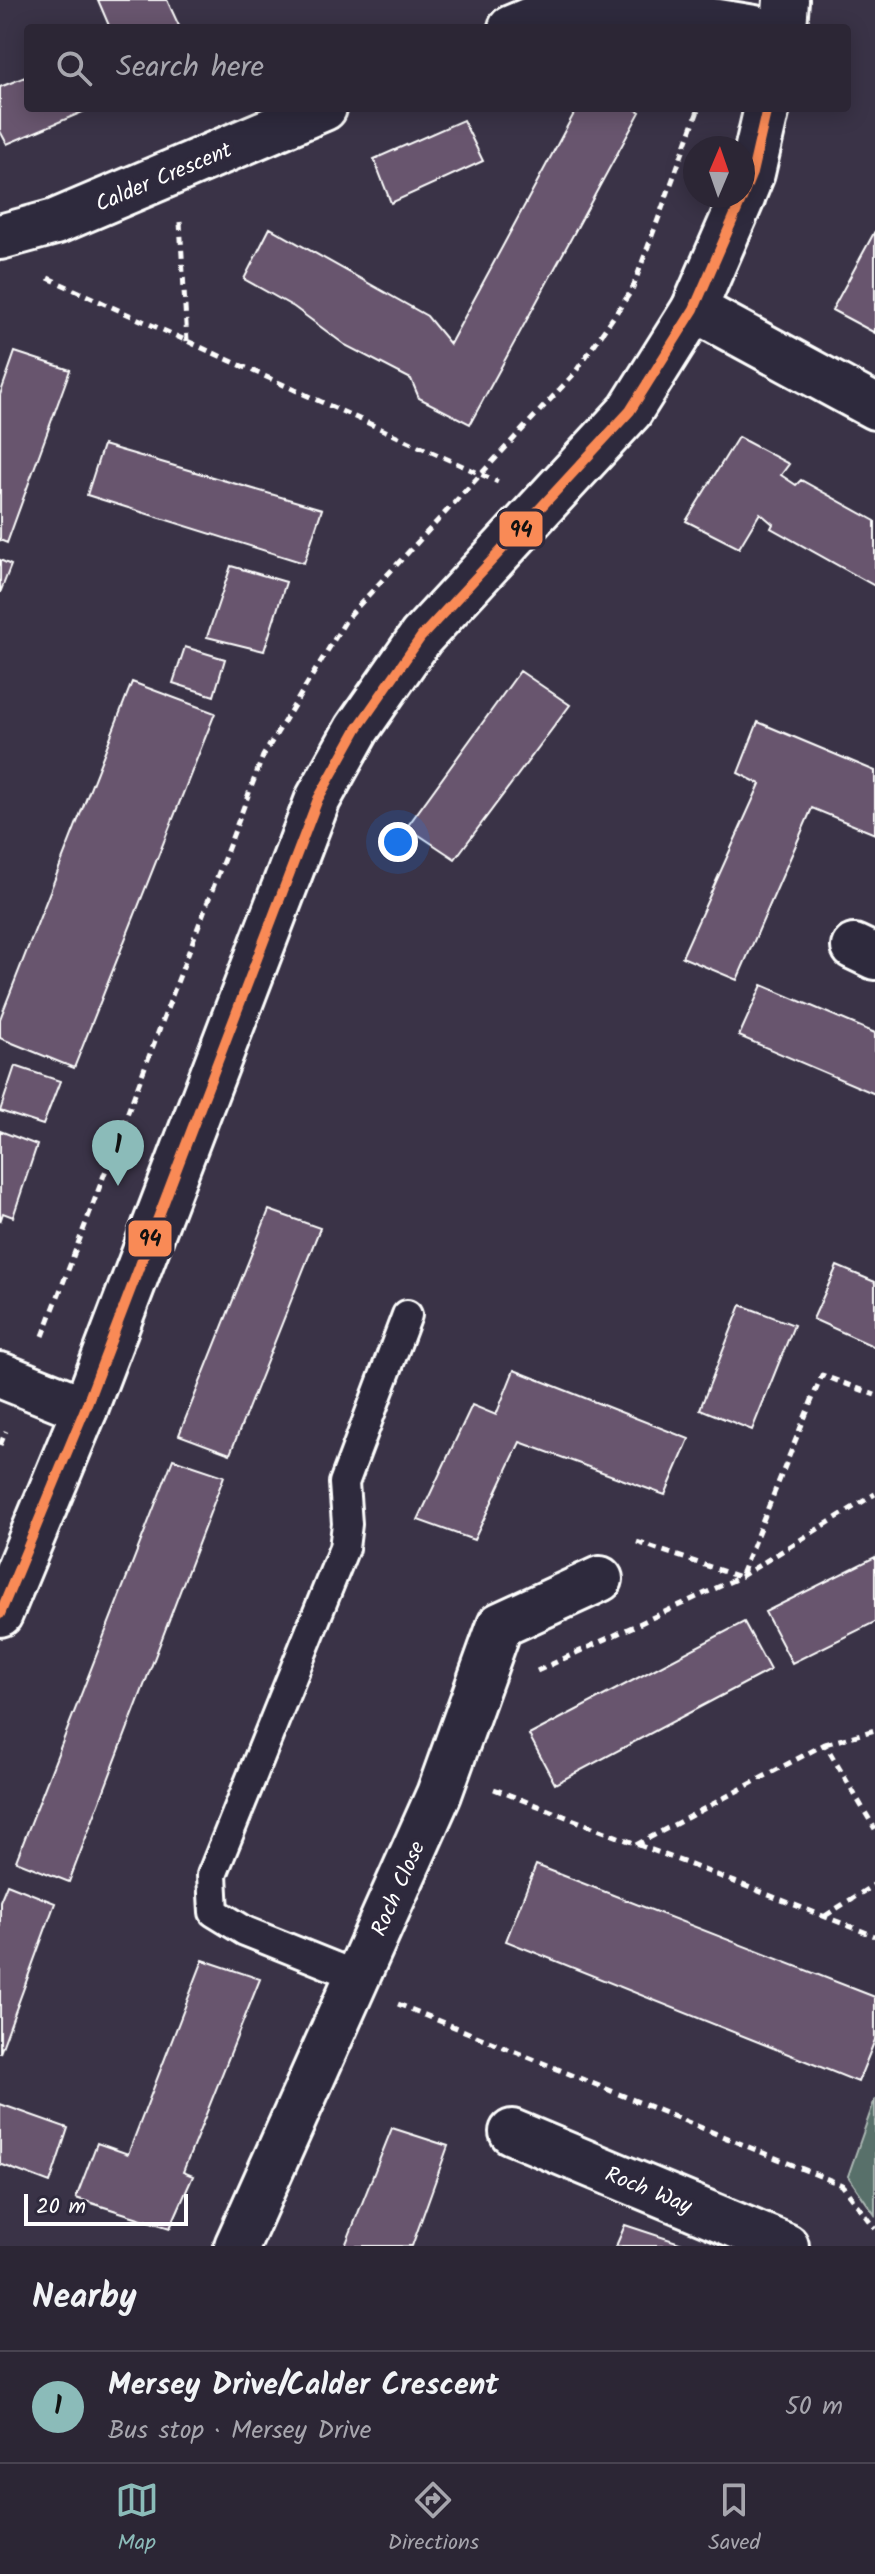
<!DOCTYPE html>
<html lang="en">
<head>
<meta charset="utf-8">
<style>
	:root { --surface:#2c2635; --page:#342e3d; --text:#f1f3f6; --muted:#a6a5ad; --line:#484350; --accent:#8bbbb9 }
	body { margin:0; font-family:Kalam,sans-serif; background:var(--page); color:var(--text) }
	.compass { position:absolute; left:683px; top:136px; width:72px; height:72px; border-radius:50%; background:var(--surface); box-shadow:0 4px 20px #0003; rotate:2deg }
	.scale { position:absolute; left:24px; bottom:20px; width:164px; box-sizing:border-box; padding-left:8px; border:4px solid #fff; border-top:0; font-size:22px; line-height:28px; white-space:nowrap; color:#fff; -webkit-text-stroke:6px #2f2a3d; paint-order:stroke }
	.you { position:absolute; left:398px; top:842px; width:28px; height:28px; margin:-20px; border:6px solid #fff; border-radius:50%; background:#1a73e8; box-shadow:0 0 0 12px #1a73e833 }
	.badge { display:grid; place-items:center; width:52px; height:52px; border-radius:50%; background:var(--accent); color:#111; font-size:26px; font-weight:700 }
	.pin { position:absolute; translate:-50% -66px; filter:drop-shadow(0 2px 4px #0008) }
	.pin::after { content:''; position:absolute; top:42px; width:28px; height:24px; background:inherit; clip-path:polygon(0 0,100% 0,50% 100%) }
	.list { margin:0; padding:0; list-style:none }
	h2 { display:flex; justify-content:space-between; align-items:center; height:104px; margin:0; padding:0 32px; font-size:34px }
	h2 small { font-size:26px; font-weight:400; color:var(--muted) }
	.list li { display:grid; grid-template-columns:52px 1fr auto; gap:24px; align-items:center; box-sizing:border-box; height:112px; padding:0 32px; border-top:2px solid var(--line) }
	.list b { display:block; font-size:30px; white-space:nowrap }
	.list p { margin:0; font-size:26px; white-space:nowrap; color:var(--muted) }
	.list em { font-size:26px; font-style:normal; color:var(--muted) }
	.icon { flex:none; width:44px; height:44px; fill:none; stroke:currentColor; stroke-width:2; stroke-linecap:round; stroke-linejoin:round }
	.map { position:relative; flex:none; width:875px; height:2246px; overflow:hidden }
	.search { position:absolute; background:var(--surface); box-shadow:0 4px 20px #0003; left:24px; right:24px; top:24px; height:88px; display:flex; align-items:center; gap:20px; box-sizing:border-box; padding:0 28px; border-radius:8px; color:var(--muted); font-size:30px }
	.sheet { height:216px; background:var(--surface) }
	nav { display:flex; justify-content:space-around; align-items:center; box-sizing:border-box; height:112px; border-top:2px solid var(--line); background:var(--surface); font-size:22px; color:var(--muted) }
	nav a { display:grid; justify-items:center; gap:4px }
	nav .on { color:var(--accent) }
	.map>svg:first-child { display:block }
</style>
</head>
<body>
<div class="map">
<svg width="875" height="2246" viewBox="0 0 875 2246">
	<rect width="100%" height="100%" fill="#3a3347"/>
	<filter id="ink" filterUnits="userSpaceOnUse"><feTurbulence type="fractalNoise" baseFrequency=".0125" numOctaves="2"/><feDisplacementMap in="SourceGraphic" scale="16" xChannelSelector="R" yChannelSelector="G"/><feConvolveMatrix kernelMatrix="1 2 1 2 8 2 1 2 1" color-interpolation-filters="sRGB"/></filter>
	<g filter="url(#ink)">
		<path fill="#59706a" stroke="#acb8b4" stroke-width="2" d="M 875,2099 L 875,2215 L 848,2176 Z"/>
		<path fill="#67556e" stroke="#fff" stroke-width="2" d="M 98,0 L 167,0 L 180,28 L 110,28 Z
			M 28,76 L 28,108 L 92,108 L 7,144 L 0,131 L 0,87 Z
			M 577,108 L 633,108 L 640,112 L 470,424 L 419,398 L 411,379 L 345,345 L 294,307 L 244,279 L 270,228 L 427,316 L 450,344 Z
			M 463,120 L 483,161 L 391,203 L 374,159 Z
			M 875,231 L 875,333 L 832,310 Z
			M 15,352 L 70,370 L 7,543 L 0,540 L 0,395 Z
			M 738,437 L 789,464 L 781,475 L 796,485 L 801,480 L 875,521 L 875,586 L 771,528 L 773,524 L 760,513 L 739,548 L 686,521 Z
			M 103,445 L 322,509 L 304,563 L 87,495 Z
			M 0,560 L 11,565 L 0,593 Z
			M 231,566 L 286,582 L 264,651 L 207,637 Z
			M 185,647 L 225,659 L 214,696 L 173,683 Z
			M 520,671 L 570,705 L 455,859 L 407,827 Z
			M 132,682 L 215,713 L 74,1068 L 0,1038 L 0,1019 Z
			M 758,722 L 875,771 L 875,834 L 812,808 L 737,980 L 682,957 L 760,784 L 738,773 Z
			M 762,985 L 875,1033 L 875,1094 L 739,1036 Z
			M 15,1066 L 60,1081 L 43,1125 L 0,1111 Z
			M 0,1131 L 37,1145 L 13,1217 L 3,1213 L 0,1222 Z
			M 269,1210 L 320,1228 L 230,1454 L 179,1435 Z
			M 837,1266 L 875,1282 L 875,1347 L 813,1319 Z
			M 741,1305 L 794,1325 L 752,1430 L 700,1409 Z
			M 514,1370 L 689,1439 L 665,1495 L 520,1442 L 474,1540 L 418,1520 L 472,1405 L 496,1415 Z
			M 173,1459 L 224,1476 L 69,1882 L 16,1861 Z
			M 875,1557 L 875,1622 L 792,1663 L 765,1612 Z
			M 744,1622 L 770,1670 L 555,1784 L 529,1735 Z
			M 536,1865 L 875,1997 L 875,2040 L 858,2082 L 506,1941 Z
			M 7,1884 L 55,1903 L 0,2053 L 0,1901 Z
			M 203,1960 L 260,1979 L 183,2172 L 193,2176 L 170,2228 L 76,2198 L 97,2143 L 128,2154 Z
			M 0,2104 L 68,2128 L 50,2183 L 0,2164 Z
			M 392,2128 L 448,2146 L 412,2246 L 345,2246 Z
			M 625,2225 L 683,2244 L 682,2246 L 616,2246 Z"/>
		<g fill="none" stroke-linecap="round" stroke-linejoin="round">
			<g stroke="#fff" stroke-width="34">
				<path id="lane" d="M 357,1976 L 245,1931 L 214,1912 L 212,1875 L 344,1548 L 347,1524 L 344,1483 L 407,1315"/>
			</g>
			<g stroke="#fff" stroke-width="50">
				<path id="street" d="M 511,28 L 549,12 L 646,10 L 754,28
					M 0,237 L 55,222 L 324,108
					M 694,309 L 875,407
					M 854,947 L 875,957
					M 0,1375 L 85,1409
					M 512,2132 L 786,2246
					M 237,2246 L 439,1794 L 500,1625 L 600,1579"/>
			</g>
			<g stroke="#fff" stroke-width="50">
				<path id="secondary" d="M 784,28 L 786,0
					M 743,195 L 752,173 L 767,108
					M 0,1614 L 85,1409 L 318,799 L 357,729 L 421,637 L 630,411 L 694,309 L 743,196"/>
			</g>
			<path stroke="#fff" stroke-width="5" stroke-dasharray="8 6" stroke-linecap="butt" d="M 180,222 L 187,341
				M 48,278 L 498,482
				M 43,1336 L 263,756 L 348,617 L 574,374 L 632,290 L 699,108
				M 0,1445 L 6,1431
				M 637,1542 L 740,1577 L 822,1375 L 875,1395
				M 537,1671 L 740,1577 L 875,1494
				M 825,1744 L 875,1730
				M 494,1789 L 875,1936
				M 636,1845 L 825,1744 L 875,1829
				M 825,1916 L 875,1884
				M 398,2004 L 842,2185 L 875,2229"/>
			<use href="#lane" stroke="#2f2a3d" stroke-width="28"/>
			<use href="#street" stroke="#2f2a3d" stroke-width="44"/>
			<use href="#secondary" stroke="#2f2a3d" stroke-width="44"/>
			<g stroke="#2f2a3d" stroke-width="16">
				<path id="bus-1" d="M 743,195 L 752,173 L 767,108
					M 0,1614 L 85,1409 L 318,799 L 357,729 L 421,637 L 630,411 L 694,309 L 743,196"/>
			</g>
			<use href="#bus-1" stroke="#f98a56" stroke-width="10"/>
		</g>
	</g>
	<g text-anchor="middle" stroke-width="8" stroke-linejoin="round" paint-order="stroke">
		<g font-size="22" fill="#fff" stroke="#2f2a3d">
			<text transform="translate(163 176) rotate(-23)" y="8">Calder Crescent</text>
			<text transform="translate(397 1888) rotate(-66)" y="8">Roch Close</text>
			<text transform="translate(649 2189) rotate(22)" y="8">Roch Way</text>
		</g>
	</g>
	<g stroke="#2f2a3d" stroke-width="3">
		<rect x="498" y="510" width="46" height="38" rx="8" fill="#f98a56"/>
		<rect x="127" y="1219" width="46" height="39" rx="8" fill="#f98a56"/>
	</g>
	<g font-size="22" text-anchor="middle" font-weight="bold" fill="#111">
		<text x="521" y="537">94</text>
		<text x="150" y="1246">94</text>
	</g>
</svg>
<svg class="compass" viewBox="-18 -18 36 36"><path d="M0-13l5 13h-10z" fill="#e53935"/><path d="M0 13l5-13h-10z" fill="#a6a5ad"/></svg>
<div class="scale">20 m</div>
<div class="you"></div>
<div class="pin badge" style="left:118px;top:1186px">1</div>
<div class="search"><svg class="icon" aria-label="search" viewBox="0 0 24 24"><circle cx="10" cy="10" r="6"/><path d="M15 15l6 6"/></svg>Search here</div>
</div>
<section class="sheet">
<h2>Nearby<small></small></h2>
<ul class="list">
<li><span class="badge">1</span><div><b>Mersey Drive/Calder Crescent</b><p>Bus stop · Mersey Drive</p></div><em>50 m</em></li>
</ul>
</section>
<nav>
<a class="on"><svg class="icon" aria-label="map" viewBox="0 0 24 24"><path d="M3 6l6-2 6 2 6-2v14l-6 2-6-2-6 2zM9 4v14M15 6v14"/></svg>Map</a>
<a><svg class="icon" aria-label="directions" viewBox="0 0 24 24"><path d="M12 3l9 9-9 9-9-9zM9 14v-3h6M13 9l2 2-2 2"/></svg>Directions</a>
<a><svg class="icon" aria-label="saved" viewBox="0 0 24 24"><path d="M7 4h10v16l-5-4-5 4z"/></svg>Saved</a>
</nav>
</body>
</html>
